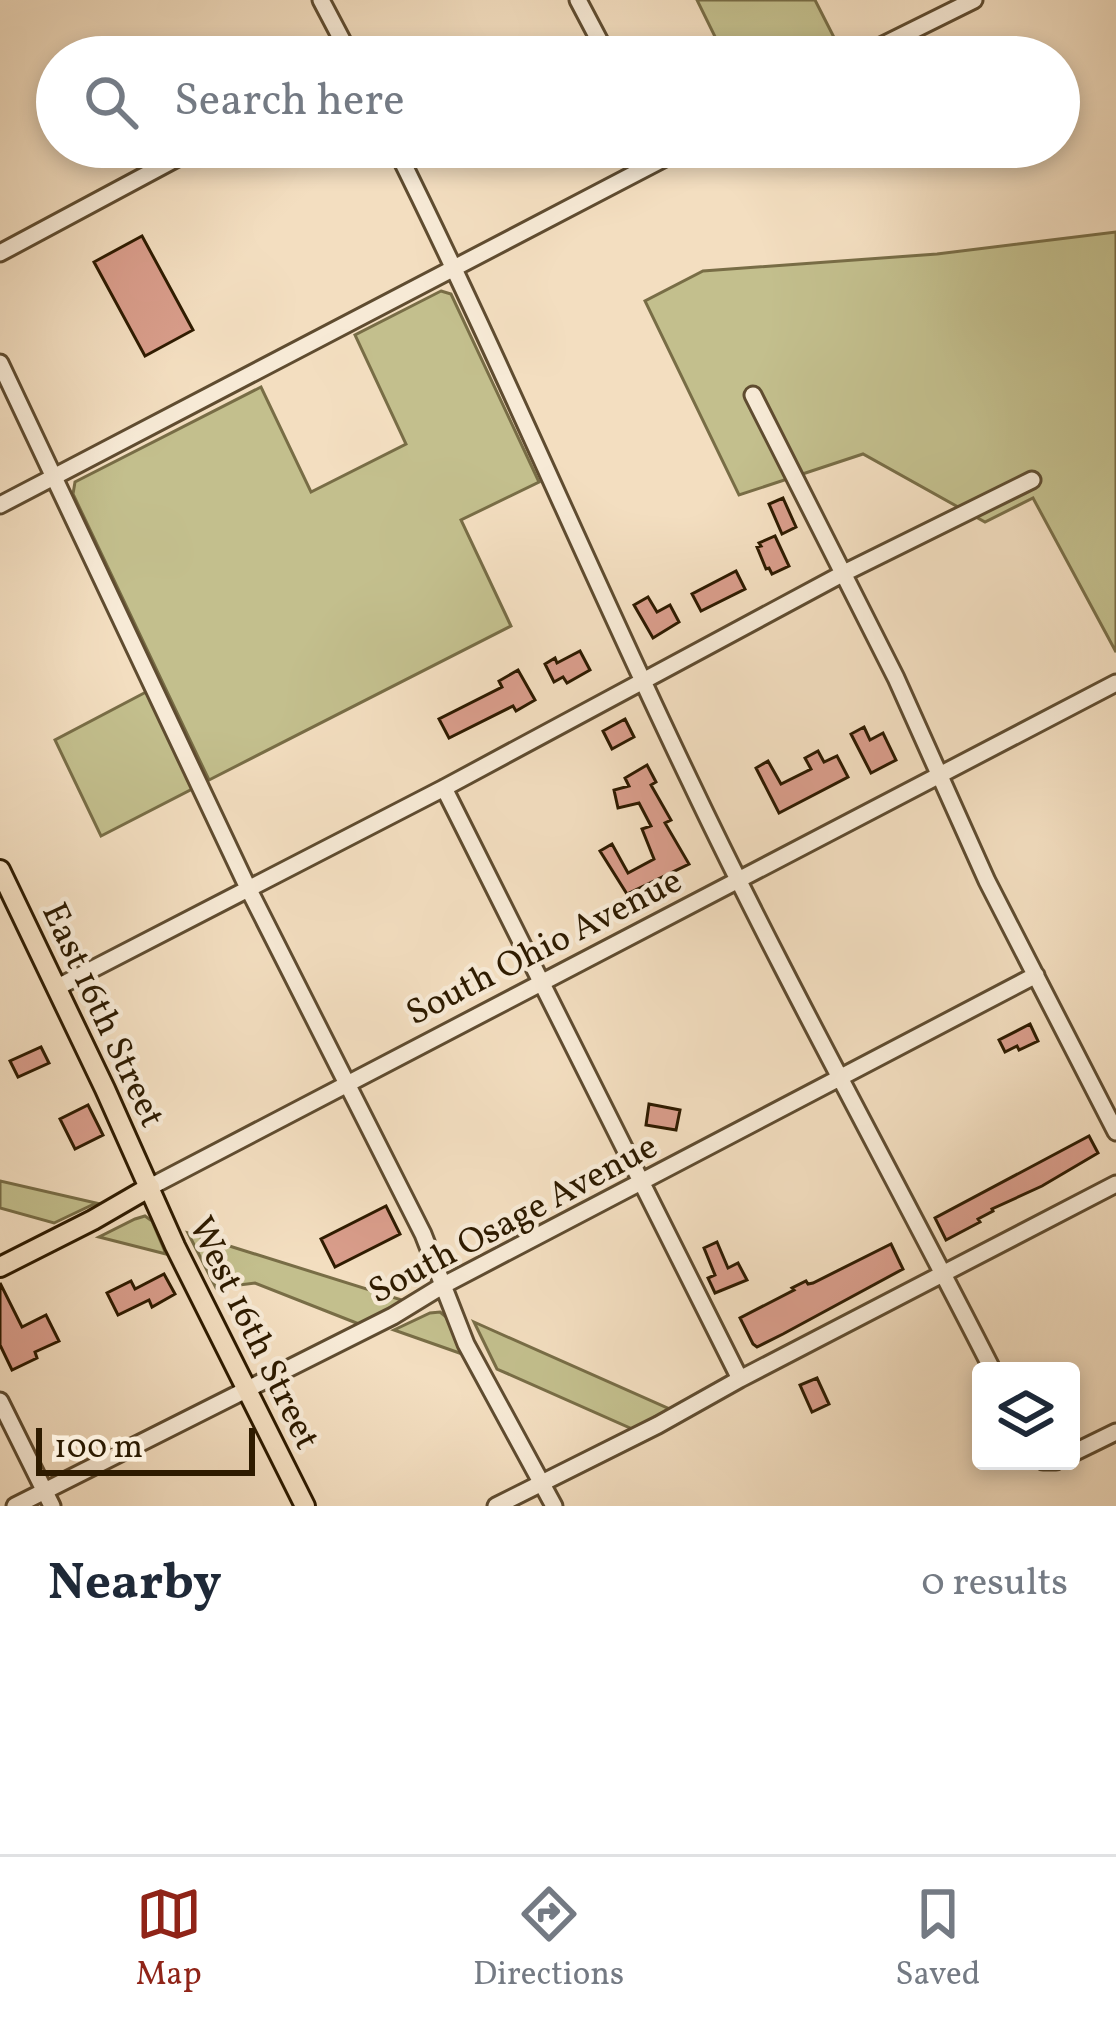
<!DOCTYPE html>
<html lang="en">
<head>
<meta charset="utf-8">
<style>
	:root { --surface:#fff; --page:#f6f6f7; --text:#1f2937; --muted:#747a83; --line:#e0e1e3; --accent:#8f2418 }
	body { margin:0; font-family:Vollkorn,serif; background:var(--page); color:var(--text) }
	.controls { position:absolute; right:36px; bottom:36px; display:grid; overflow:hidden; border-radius:12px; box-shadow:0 6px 18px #0003 }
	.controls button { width:108px; height:108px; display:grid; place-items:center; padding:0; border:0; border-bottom:3px solid var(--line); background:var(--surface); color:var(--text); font:60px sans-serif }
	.scale { position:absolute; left:36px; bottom:30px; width:219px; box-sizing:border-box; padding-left:12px; border:6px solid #2e1b00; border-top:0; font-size:33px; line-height:42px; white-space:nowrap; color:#2e1b00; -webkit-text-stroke:9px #f7ead6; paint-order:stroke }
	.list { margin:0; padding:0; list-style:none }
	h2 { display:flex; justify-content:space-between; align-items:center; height:156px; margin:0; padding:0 48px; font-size:51px }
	h2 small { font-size:39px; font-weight:400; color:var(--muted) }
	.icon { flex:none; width:66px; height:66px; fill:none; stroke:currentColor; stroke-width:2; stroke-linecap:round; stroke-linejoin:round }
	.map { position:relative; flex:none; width:1116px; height:1506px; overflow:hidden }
	.search { position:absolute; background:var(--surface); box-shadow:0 6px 18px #0003; left:36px; right:36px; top:36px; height:132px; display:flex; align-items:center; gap:30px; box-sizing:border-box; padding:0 42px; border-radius:66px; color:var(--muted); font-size:45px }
	.sheet { height:348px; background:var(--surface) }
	nav { display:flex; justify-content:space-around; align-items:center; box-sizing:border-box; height:168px; border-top:3px solid var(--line); background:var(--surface); font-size:33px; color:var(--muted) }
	nav a { display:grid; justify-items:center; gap:6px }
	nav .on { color:var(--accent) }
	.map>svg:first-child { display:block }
</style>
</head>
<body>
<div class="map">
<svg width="1116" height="1506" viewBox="0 0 1116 1506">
	<rect width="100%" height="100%" fill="#f3dec0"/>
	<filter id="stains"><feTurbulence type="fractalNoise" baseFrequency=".00167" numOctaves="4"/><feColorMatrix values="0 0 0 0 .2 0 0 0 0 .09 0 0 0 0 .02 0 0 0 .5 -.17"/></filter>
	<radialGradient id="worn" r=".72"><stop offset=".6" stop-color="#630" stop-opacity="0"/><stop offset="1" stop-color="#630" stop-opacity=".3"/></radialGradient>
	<path fill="#c3bf8d" stroke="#786d46" stroke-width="3" d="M 697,0 L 815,0 L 844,57 L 725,57 Z
		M 1116,232 L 1116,652 L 1033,498 L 985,522 L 863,454 L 739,495 L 645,301 L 703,271 L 937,254 Z
		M 441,291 L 451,294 L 539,482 L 461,520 L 511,626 L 209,780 L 73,494 L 75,482 L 261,387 L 311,492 L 406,444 L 355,335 Z
		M 148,691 L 196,787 L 101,836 L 55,740 Z
		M 0,1181 L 96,1203 L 54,1223 L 0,1208 Z
		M 145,1216 L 152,1221 L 166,1254 L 99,1237 L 135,1219 Z
		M 188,1233 L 405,1301 L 359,1324 L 255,1283 L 216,1288 Z
		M 440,1312 L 450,1320 L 468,1356 L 394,1330 L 430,1313 Z
		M 474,1322 L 674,1411 L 637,1431 L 497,1369 Z"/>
	<path fill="#d99d8b" stroke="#2e1b00" stroke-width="3" d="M 142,236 L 193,330 L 145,356 L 94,262 Z
		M 783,498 L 796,527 L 782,534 L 769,504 Z
		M 775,536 L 789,566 L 772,574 L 769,568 L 766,569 L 757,547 L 761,546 L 759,543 Z
		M 736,571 L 745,589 L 701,611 L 692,594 Z
		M 648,597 L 657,612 L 670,605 L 679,622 L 653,638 L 634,605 Z
		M 580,651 L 590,670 L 567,683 L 563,677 L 554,682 L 545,664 L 555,658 L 557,663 Z
		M 518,670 L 535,700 L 516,711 L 513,706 L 449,738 L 439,719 L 502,687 L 499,681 Z
		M 625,719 L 634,737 L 612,749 L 603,731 Z
		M 864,727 L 870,740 L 883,733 L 896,760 L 871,773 L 851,734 Z
		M 818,751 L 824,762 L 837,756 L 848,777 L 779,813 L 756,768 L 768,761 L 781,784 L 811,769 L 805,758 Z
		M 647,765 L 656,782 L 651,785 L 671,820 L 665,823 L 689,864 L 627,894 L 600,851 L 612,844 L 628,873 L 654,859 L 642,829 L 651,826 L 639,803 L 618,808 L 614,790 L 629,786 L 625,778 Z
		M 1030,1024 L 1038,1041 L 1019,1050 L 1017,1046 L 1005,1052 L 999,1040 Z
		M 41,1047 L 49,1063 L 18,1077 L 10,1061 Z
		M 649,1104 L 680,1110 L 676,1130 L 646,1125 Z
		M 88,1105 L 103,1135 L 75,1149 L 60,1119 Z
		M 1089,1136 L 1098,1153 L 1042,1186 L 992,1209 L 993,1211 L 978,1219 L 980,1222 L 946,1240 L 935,1218 Z
		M 386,1206 L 400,1234 L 335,1267 L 321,1239 Z
		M 717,1242 L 728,1268 L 738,1263 L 747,1280 L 715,1293 L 708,1278 L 715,1275 L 704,1248 Z
		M 891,1244 L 903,1269 L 783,1334 L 757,1347 L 753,1344 L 740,1318 L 794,1290 L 792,1288 L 806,1281 L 808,1284 L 813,1283 Z
		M 164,1274 L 175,1294 L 152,1307 L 149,1300 L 118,1315 L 107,1293 L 131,1281 L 135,1289 Z
		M 0,1283 L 22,1327 L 46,1315 L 59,1341 L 35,1352 L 37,1358 L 12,1370 L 0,1345 Z
		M 817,1378 L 829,1404 L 812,1412 L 800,1385 Z"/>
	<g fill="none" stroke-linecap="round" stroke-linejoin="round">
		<g stroke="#5f4c30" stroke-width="21">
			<path id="minor" d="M 321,0 L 351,57
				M 578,0 L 608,57
				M 859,57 L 974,0
				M 395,147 C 499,356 589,571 690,781 C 785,981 893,1174 993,1371
				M 0,253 L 198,147
				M 0,363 L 248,888 L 423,1234 L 466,1344 L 554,1506
				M 753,395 L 896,678 L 987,881 L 1116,1132
				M 0,505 L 686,147
				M 444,788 L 740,1379
				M 56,988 L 444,788 L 844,573 L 1032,480
				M 150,1187 L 1116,683
				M 0,1401 L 52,1506
				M 1071,1454 L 1116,1432
				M 1043,1461 L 1056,1461
				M 15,1506 L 393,1316 L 442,1286 L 1036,975
				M 496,1506 L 658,1425 L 740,1379 L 1116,1184"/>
		</g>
		<g stroke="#2e1b00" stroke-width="24">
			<path id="major" d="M 0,870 L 105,1089 L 175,1246 L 305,1506
				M 0,1267 L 93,1220 L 150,1187"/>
		</g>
		<use href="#minor" stroke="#f7ead6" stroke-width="15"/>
		<use href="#major" stroke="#f3dec0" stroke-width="18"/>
	</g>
	<g text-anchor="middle" stroke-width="9" stroke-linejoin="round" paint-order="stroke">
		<g font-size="36" fill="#2e1b00" stroke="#f7ead6">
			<text transform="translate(543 945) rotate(-27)" y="13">South Ohio Avenue</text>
			<text transform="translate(105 1014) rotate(65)" y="13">East 16th Street</text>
			<text transform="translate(512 1217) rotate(-28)" y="13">South Osage Avenue</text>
			<text transform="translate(256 1332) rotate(64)" y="13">West 16th Street</text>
		</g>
	</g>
	<rect width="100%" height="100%" filter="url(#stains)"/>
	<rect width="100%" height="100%" fill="url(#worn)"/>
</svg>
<div class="controls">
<button><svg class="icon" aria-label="layers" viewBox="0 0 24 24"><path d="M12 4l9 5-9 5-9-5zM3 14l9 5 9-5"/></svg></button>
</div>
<div class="scale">100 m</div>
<div class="search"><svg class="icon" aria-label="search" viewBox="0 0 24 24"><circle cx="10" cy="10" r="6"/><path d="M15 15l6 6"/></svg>Search here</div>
</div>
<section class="sheet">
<h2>Nearby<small>0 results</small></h2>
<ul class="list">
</ul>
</section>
<nav>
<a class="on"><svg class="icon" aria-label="map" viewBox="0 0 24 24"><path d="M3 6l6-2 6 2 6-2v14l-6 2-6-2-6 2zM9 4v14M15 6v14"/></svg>Map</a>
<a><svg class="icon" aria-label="directions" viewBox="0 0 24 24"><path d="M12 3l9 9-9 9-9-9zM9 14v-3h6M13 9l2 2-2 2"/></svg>Directions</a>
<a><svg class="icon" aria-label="saved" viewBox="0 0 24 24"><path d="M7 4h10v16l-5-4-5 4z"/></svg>Saved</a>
</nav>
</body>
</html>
